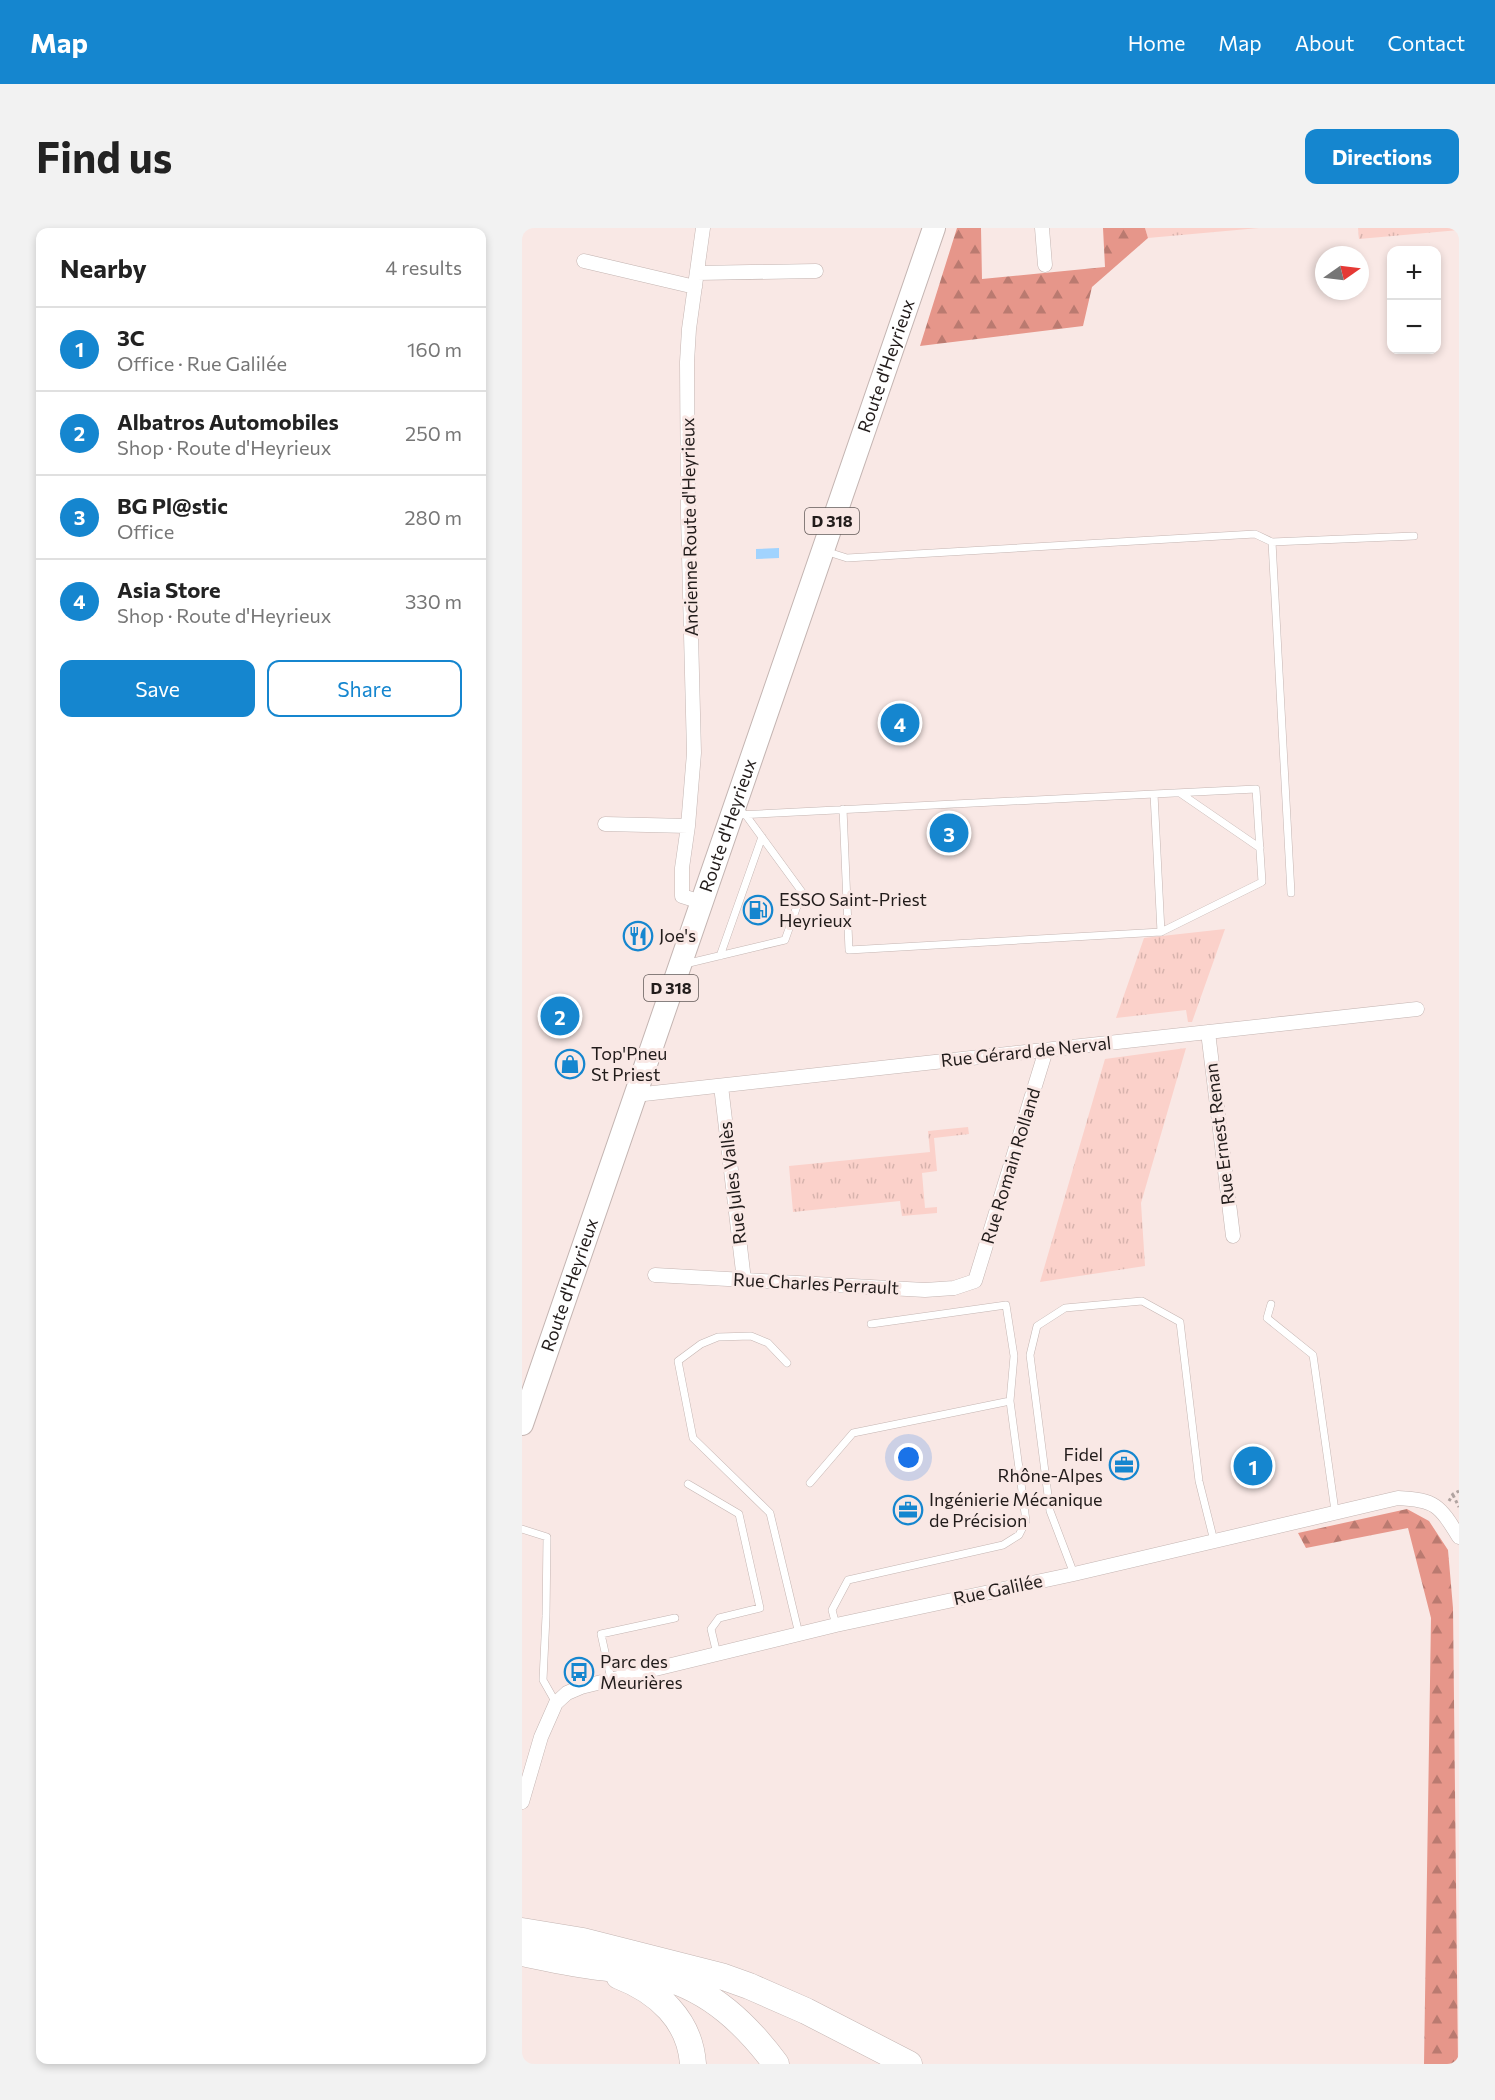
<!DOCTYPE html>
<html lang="en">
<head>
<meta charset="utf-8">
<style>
	:root { --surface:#fff; --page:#f2f2f2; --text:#222; --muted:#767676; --line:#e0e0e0; --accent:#1586cf }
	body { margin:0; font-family:Commissioner,sans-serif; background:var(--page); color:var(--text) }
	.controls { position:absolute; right:18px; top:18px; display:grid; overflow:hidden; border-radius:12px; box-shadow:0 3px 9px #0003 }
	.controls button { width:54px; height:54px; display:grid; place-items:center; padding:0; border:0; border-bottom:2px solid var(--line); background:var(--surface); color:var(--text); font:30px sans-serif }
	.compass { position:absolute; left:793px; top:18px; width:54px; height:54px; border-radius:50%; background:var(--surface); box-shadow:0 3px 9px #0003; rotate:76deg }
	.you { position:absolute; left:387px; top:1230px; width:21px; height:21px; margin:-15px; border:4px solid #fff; border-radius:50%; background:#1a73e8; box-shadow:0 0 0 9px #1a73e833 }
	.badge { display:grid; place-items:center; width:39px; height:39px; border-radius:50%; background:var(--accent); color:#fff; font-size:20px; font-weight:700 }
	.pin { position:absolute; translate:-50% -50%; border:3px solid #fff; box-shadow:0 2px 6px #0006 }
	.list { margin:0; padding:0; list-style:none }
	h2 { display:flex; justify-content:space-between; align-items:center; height:78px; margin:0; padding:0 24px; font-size:26px }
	h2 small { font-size:20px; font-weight:400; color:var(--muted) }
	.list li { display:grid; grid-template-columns:39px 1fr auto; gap:18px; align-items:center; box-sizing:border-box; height:84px; padding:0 24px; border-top:2px solid var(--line) }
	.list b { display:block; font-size:22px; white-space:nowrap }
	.list p { margin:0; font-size:20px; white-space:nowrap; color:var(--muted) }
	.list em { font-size:20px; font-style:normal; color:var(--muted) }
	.actions { display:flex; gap:12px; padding:18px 24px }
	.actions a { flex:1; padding:14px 0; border:2px solid var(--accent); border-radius:12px; text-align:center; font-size:21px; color:var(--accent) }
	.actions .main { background:var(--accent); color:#fff }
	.map { position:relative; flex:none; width:937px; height:1836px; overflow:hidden; border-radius:12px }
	header { display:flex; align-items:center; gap:36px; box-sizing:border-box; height:84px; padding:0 30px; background:var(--accent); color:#fff }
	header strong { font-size:28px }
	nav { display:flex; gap:33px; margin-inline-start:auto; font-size:21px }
	.intro { display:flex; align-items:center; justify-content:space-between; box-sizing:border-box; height:144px; padding:0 36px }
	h1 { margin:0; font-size:42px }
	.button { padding:15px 27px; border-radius:12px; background:var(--accent); color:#fff; font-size:21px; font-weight:700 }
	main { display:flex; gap:36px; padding:0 36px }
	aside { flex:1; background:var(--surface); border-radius:12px; box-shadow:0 3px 9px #0003 }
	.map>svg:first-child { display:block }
</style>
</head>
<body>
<header>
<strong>Map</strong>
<nav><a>Home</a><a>Map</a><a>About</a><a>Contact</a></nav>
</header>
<div class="intro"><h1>Find us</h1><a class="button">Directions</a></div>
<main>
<aside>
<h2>Nearby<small>4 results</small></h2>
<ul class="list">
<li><span class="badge">1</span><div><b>3C</b><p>Office · Rue Galilée</p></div><em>160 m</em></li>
<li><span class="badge">2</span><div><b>Albatros Automobiles</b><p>Shop · Route d'Heyrieux</p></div><em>250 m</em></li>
<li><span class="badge">3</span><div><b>BG Pl@stic</b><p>Office</p></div><em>280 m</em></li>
<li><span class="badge">4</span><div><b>Asia Store</b><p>Shop · Route d'Heyrieux</p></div><em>330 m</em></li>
</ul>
<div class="actions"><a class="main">Save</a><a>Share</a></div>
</aside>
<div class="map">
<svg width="937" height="1836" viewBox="0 0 937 1836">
	<defs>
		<pattern id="grass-tufts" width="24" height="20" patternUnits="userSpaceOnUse" patternTransform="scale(1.5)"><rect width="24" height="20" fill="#fbd1ca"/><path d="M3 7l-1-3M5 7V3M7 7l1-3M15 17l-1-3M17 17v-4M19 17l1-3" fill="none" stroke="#d7b3ad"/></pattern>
		<pattern id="forest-firs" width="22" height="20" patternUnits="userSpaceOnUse" patternTransform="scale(1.5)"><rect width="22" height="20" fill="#e6968a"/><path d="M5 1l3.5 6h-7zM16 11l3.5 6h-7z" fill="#ba7a70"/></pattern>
	</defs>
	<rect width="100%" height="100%" fill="#f9e8e5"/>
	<path fill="url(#grass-tufts)" d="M 623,0 L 737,0 L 626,10 Z
		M 836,0 L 937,0 L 937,2 L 837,11 Z
		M 703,701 L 670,794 L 666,794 L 664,782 L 594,790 L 622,710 Z
		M 664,820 L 619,975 L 623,1038 L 518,1054 L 583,831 Z
		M 446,899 L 447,906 L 412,910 L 415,943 L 400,945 L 403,980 L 415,979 L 415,985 L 380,988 L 378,973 L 271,984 L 267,938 L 408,924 L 406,903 Z"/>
	<path fill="url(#forest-firs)" d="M 435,0 L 459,0 L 460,51 L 583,39 L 581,0 L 623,0 L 626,10 L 570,59 L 561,98 L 398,118 Z
		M 885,1281 L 907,1293 L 926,1322 L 931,1380 L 936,1836 L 902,1836 L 909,1390 L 886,1300 L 784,1320 L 776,1305 Z"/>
	<path fill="#a1d3fe" d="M 257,320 L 257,330 L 234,331 L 234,321 Z"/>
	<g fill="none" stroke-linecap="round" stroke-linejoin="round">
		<g stroke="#c4b5b2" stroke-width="8">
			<path id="service" d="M 750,314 L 769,665
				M 303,323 L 325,330 L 733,306 L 750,314 L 892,308
				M 658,565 L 738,620
				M 632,566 L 734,561 L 740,654 L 639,704
				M 215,587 C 354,580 493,573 632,566 L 639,704 L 327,722 L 321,581
				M 198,728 L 240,609
				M 163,736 L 263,712 L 280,664 L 223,586
				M 749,1076 L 745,1090 L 791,1127 L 813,1283
				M 265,1135 L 246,1115 L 229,1108 L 196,1109 L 179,1116 L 156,1133 L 171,1210 L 248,1285 L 277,1406
				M 288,1255 L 331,1205 L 488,1173
				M 166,1256 L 217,1286 L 238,1380 L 197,1390 L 189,1401 L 195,1426
				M 0,1301 L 25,1309 L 24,1388 L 21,1452 L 34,1475
				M 552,1346 L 528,1283 L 508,1127 L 515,1098 L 543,1080 L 620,1073 L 658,1094 L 677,1253 L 692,1313
				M 314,1397 L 310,1382 L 326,1352 L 481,1317 L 497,1307 L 504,1293 L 488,1173 L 492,1128 L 484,1077 L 349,1096
				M 89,1451 L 79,1406 L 153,1390"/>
		</g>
		<g stroke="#c4b5b2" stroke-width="15">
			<path id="minor" d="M 520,0 L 523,37
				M 62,33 L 173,59
				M 175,45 L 294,43
				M 83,596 L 166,598
				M 179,674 L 160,668 L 160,640 L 166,598 L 172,525 L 166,287 L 165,134 L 167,101 L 181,0
				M 686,804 L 711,1008
				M 199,858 L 222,1052
				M 113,867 L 895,781
				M 133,1047 L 403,1062 L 432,1060 L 453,1053 L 524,822
				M 0,1574 L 19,1509 L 34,1475 L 45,1465 L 59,1459 L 314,1397 L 552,1346 L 876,1270 C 914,1272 917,1277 937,1309"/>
		</g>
		<g stroke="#c4b5b2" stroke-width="24">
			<g id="primary">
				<path id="s1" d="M 0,1196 L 412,0"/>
			</g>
		</g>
		<g stroke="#c4b5b2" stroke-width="27">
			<path id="motorway" d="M 0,1703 L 61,1713 L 199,1748 L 227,1758 L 284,1783 L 387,1836
				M 0,1725 C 25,1730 51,1736 77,1739 C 98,1742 120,1743 140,1749 C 189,1762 225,1797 254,1836
				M 97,1748 C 136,1763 168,1792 171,1836"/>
		</g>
		<path stroke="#b0a3a0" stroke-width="3" stroke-dasharray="3 3" stroke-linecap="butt" d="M 931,1267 L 937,1279
			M 927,1273 L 931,1266 L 937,1263"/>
		<use href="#service" stroke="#fff" stroke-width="7"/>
		<use href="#minor" stroke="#fff" stroke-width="14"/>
		<use href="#primary" stroke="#fff" stroke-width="22"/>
		<use href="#motorway" stroke="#fff" stroke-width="26"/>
	</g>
	<defs>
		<g id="fuel-ring" transform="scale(1.5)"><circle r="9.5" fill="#f9e8e5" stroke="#1586cf" stroke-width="1.5"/><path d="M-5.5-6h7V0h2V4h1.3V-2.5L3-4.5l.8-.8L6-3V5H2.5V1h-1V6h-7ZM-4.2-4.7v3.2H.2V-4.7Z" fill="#1586cf"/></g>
		<g id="restaurant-ring" transform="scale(1.5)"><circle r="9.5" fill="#f9e8e5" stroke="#1586cf" stroke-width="1.5"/><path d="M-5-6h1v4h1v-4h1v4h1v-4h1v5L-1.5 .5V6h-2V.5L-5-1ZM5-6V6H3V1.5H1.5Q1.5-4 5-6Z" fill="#1586cf"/></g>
		<g id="shop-ring" transform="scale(1.5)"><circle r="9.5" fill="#f9e8e5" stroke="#1586cf" stroke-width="1.5"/><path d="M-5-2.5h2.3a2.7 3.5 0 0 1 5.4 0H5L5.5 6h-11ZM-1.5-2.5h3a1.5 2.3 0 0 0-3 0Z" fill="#1586cf"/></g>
		<g id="office-ring" transform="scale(1.5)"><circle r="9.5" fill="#f9e8e5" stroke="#1586cf" stroke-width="1.5"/><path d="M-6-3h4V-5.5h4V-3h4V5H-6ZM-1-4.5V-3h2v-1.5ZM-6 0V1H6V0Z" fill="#1586cf"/></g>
		<g id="bus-ring" transform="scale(1.5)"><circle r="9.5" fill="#f9e8e5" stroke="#1586cf" stroke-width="1.5"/><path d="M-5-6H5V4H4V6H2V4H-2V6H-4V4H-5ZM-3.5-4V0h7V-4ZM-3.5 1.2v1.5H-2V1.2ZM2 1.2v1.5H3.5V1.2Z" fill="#1586cf"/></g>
	</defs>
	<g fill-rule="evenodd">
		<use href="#fuel-ring" x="236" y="682"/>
		<use href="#restaurant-ring" x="116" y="708"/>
		<use href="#shop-ring" x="48" y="836"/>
		<use href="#office-ring" x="602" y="1237"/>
		<use href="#office-ring" x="386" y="1282"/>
		<use href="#bus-ring" x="57" y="1444"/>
	</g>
	<g text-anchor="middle" stroke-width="6" stroke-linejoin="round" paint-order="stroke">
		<g fill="#f9e8e5" stroke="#625958" stroke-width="1.5">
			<rect x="283" y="280" width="54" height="26" rx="4.5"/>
			<rect x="122" y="747" width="54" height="26" rx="4.5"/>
		</g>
		<g font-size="16" font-weight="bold" fill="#221c1b">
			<text x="310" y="299">D 318</text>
			<text x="149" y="766">D 318</text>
		</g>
		<g font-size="18" fill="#221c1b" stroke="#f9e8e5">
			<text dy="6" stroke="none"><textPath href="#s1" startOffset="1119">Route d'Heyrieux</textPath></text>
			<text transform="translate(168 299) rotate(-91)" y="6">Ancienne Route d'Heyrieux</text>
			<text dy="6" stroke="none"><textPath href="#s1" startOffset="633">Route d'Heyrieux</textPath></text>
			<text transform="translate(504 824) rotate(-6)" y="6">Rue Gérard de Nerval</text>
			<text transform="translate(698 906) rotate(-97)" y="6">Rue Ernest Renan</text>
			<text transform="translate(489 938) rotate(-73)" y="6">Rue Romain Rolland</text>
			<text transform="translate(211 955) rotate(-97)" y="6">Rue Jules Vallès</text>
			<text transform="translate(294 1056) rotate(3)" y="6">Rue Charles Perrault</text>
			<text dy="6" stroke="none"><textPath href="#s1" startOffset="147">Route d'Heyrieux</textPath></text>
			<text transform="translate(476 1362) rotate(-12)" y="6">Rue Galilée</text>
		</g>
		<g font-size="18" fill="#221c1b" stroke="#f9e8e5" text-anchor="start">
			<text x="257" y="678">ESSO Saint-Priest<tspan x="257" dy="21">Heyrieux</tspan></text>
			<text x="137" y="714">Joe's</text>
			<text x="69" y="832">Top'Pneu<tspan x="69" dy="21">St Priest</tspan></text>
			<text x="581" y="1233" text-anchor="end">Fidel<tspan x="581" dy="21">Rhône-Alpes</tspan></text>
			<text x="407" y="1278">Ingénierie Mécanique<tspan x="407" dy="21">de Précision</tspan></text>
			<text x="78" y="1440">Parc des<tspan x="78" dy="21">Meurières</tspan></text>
		</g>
	</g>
</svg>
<div class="controls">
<button>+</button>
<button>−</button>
</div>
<svg class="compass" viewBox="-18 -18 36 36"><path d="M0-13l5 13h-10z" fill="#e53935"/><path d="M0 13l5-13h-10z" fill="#767676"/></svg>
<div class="you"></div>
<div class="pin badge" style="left:731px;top:1238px">1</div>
<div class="pin badge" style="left:38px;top:788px">2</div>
<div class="pin badge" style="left:427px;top:605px">3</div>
<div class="pin badge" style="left:378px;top:495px">4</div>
</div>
</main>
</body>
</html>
